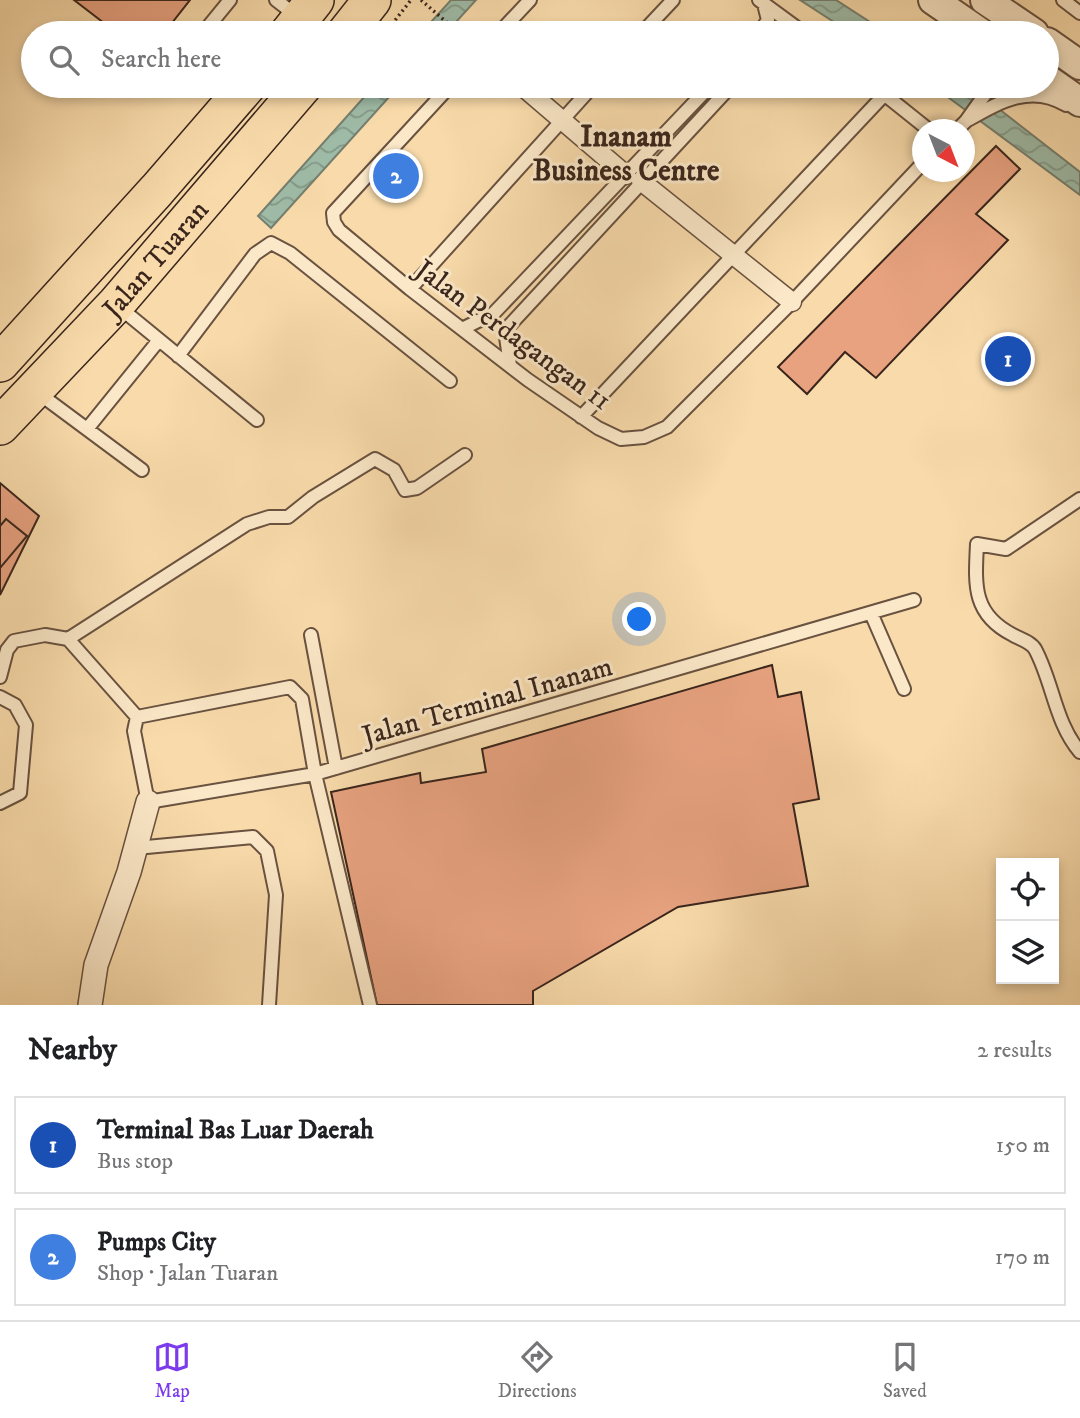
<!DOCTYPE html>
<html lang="en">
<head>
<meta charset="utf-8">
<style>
	:root { --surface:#fff; --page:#f2f2f2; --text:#202124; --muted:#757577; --line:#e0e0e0; --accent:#7c3aed }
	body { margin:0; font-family:"IM FELL DW Pica",serif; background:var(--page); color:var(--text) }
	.controls { position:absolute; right:21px; bottom:21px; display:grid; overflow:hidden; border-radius:0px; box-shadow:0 4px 10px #0003 }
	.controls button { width:63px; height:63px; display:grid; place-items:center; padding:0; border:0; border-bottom:2px solid var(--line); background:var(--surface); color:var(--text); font:35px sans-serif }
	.compass { position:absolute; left:912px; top:119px; width:63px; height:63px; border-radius:50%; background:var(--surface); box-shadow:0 4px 10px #0003; rotate:138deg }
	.you { position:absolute; left:640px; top:620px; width:24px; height:24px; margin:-18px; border:5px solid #fff; border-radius:50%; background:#1a73e8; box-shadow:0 0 0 10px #1a73e833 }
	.badge { display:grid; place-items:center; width:46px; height:46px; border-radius:50%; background:var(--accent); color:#fff; font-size:23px; font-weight:700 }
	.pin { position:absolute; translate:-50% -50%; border:4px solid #fff; box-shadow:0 2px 7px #0006 }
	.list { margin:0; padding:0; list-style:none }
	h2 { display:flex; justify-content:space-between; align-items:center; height:91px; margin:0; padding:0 28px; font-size:30px }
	h2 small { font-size:23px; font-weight:400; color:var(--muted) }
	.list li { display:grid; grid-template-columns:46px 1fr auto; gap:21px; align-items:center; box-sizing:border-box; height:98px; margin:0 14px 14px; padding:0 14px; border:2px solid var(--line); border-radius:0px }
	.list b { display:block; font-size:26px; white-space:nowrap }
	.list p { margin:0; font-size:23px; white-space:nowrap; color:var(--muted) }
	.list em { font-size:23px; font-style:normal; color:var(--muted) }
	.icon { flex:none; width:38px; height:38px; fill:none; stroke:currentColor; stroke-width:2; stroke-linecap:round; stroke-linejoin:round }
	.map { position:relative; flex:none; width:1080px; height:1005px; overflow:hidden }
	.search { position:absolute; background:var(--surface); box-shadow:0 4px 10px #0003; left:21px; right:21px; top:21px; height:77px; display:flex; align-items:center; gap:18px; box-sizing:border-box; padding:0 24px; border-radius:38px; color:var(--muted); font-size:26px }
	.sheet { height:315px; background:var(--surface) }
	nav { display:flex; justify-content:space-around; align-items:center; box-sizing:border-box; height:98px; border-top:2px solid var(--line); background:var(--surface); font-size:19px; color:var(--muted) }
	nav a { display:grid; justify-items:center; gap:4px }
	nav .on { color:var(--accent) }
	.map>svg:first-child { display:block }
</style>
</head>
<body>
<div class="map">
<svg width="1080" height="1005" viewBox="0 0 1080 1005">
	<defs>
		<pattern id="water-waves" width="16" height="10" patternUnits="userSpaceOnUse" patternTransform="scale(1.75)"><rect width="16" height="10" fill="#9ebba7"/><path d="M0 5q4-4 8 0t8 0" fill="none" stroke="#829887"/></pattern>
	</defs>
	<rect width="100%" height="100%" fill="#f9dbab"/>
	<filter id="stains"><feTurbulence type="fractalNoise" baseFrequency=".00286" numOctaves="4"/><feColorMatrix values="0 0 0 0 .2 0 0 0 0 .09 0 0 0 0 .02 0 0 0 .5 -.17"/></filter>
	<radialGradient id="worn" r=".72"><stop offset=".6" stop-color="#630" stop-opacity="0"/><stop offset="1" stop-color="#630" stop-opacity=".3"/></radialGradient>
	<path fill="url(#water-waves)" stroke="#767f6f" stroke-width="2" d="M 451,0 L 476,0 L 446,33 L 421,33 Z
		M 800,0 L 836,0 L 887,33 L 851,33 Z
		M 374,86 L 399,86 L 271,228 L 258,216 Z
		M 933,86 L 967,86 L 981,95 L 1080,172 L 1080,195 Z"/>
	<path fill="#e8a280" stroke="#39251c" stroke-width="2" d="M 74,0 L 190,0 L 164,33 L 117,33 Z
		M 996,146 L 1020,169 L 976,214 L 1008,240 L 876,378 L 845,352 L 807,394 L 778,367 Z
		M 0,483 L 39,516 L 0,595 Z
		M 6,519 L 27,536 L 0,568 L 0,526 Z
		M 772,665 L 778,697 L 801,692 L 819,799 L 793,804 L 808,886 L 678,907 L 533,991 L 533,1005 L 377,1005 L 331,792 L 420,773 L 421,783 L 486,772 L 482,749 Z"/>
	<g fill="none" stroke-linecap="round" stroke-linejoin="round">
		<g stroke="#695240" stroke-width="16">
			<path id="service" d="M 276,0 L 298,17
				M 759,0 L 804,33
				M 1063,0 L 1080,13
				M 203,33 L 230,0
				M 499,33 L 530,0
				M 642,33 L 673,0
				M 759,33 L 768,20 L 764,4
				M 450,86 L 333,213 L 334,222 L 339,230 L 410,289 L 528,380 L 598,428 L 621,439 L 644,437 L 667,427 L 792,302 L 922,164
				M 874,86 L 929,130
				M 966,121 C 998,103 1030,83 1066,105
				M 957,130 L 966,121 L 991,86
				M 410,289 L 593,86
				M 119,307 L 257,420
				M 462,329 L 494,313 L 710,86
				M 178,356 L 255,254 L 271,243 L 290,253 L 450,381
				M 510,365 L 506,337 L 509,326 L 731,86
				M 37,392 L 142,470
				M 581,417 L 885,94
				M 87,429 L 159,340
				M 1080,499 L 1006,549 L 977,544 C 975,585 972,614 1013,635 C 1020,639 1031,642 1035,649 C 1053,682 1055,723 1080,752
				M 871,613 L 904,689
				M 311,635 L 336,768
				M 68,639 L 247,524 L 269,517 L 288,517 L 313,497 L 375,459 L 394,470 L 405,490 L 417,488 L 465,455
				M 0,677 L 7,650 L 14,641 L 45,635 L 68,639 L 137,717
				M 290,687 L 302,699 L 315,774 L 148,802 L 134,731 L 137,717 Z
				M 0,697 L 15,705 L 26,725 L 20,793 L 0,803
				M 136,848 L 253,837 L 267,851 L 276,895 L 269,1005
				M 370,1005 L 315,774 L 914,600"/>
		</g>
		<g stroke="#695240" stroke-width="21">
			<path id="pedestrian" d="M 522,86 L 626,175
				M 641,181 L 792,302"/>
		</g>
		<g stroke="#695240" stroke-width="26">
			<path id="minor" d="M 90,1005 L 96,965 L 129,872 L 148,802"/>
		</g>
		<g stroke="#695240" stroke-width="32">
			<path id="tertiary" d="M 933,0 L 981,33
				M 985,0 L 1034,33
				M 1047,42 L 1080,65
				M 1047,79 L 1080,102"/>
		</g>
		<g stroke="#39251c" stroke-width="40">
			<g id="primary">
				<path d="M 289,33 L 315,0"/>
				<path d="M 346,33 L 372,0"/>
				<path d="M 0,363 L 157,190 L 247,86"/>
				<path id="s1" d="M 0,426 L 116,304 L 303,86"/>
			</g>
		</g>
		<path stroke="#39251c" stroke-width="3.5" stroke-dasharray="2 3.5" stroke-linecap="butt" d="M 421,0 L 459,33
			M 385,33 L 411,0"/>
		<use href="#service" stroke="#fbe8c8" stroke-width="12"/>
		<use href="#pedestrian" stroke="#fbe8c8" stroke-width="18"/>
		<use href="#minor" stroke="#fbe8c8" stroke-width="23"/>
		<use href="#tertiary" stroke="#fbe8c8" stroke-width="28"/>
		<use href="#primary" stroke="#f9dbab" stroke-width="37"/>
	</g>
	<g text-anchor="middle" stroke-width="6" stroke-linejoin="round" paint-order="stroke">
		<g font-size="28" fill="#39251c" stroke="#fbe8c8">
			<text dy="10" stroke="none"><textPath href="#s1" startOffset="228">Jalan Tuaran</textPath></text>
			<text transform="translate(514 334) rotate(36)" y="10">Jalan Perdagangan 11</text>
			<text transform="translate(487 700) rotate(-16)" y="10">Jalan Terminal Inanam</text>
		</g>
		<g font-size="30" font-weight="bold" fill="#39251c" stroke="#fbe8c8">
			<text x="626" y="146">Inanam<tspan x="626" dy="34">Business Centre</tspan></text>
		</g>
	</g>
	<rect width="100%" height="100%" filter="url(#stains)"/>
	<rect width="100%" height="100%" fill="url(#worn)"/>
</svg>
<div class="controls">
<button><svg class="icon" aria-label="locate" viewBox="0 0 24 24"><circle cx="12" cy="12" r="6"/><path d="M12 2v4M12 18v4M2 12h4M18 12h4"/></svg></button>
<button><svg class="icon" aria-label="layers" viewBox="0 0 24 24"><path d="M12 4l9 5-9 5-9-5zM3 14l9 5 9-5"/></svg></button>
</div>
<svg class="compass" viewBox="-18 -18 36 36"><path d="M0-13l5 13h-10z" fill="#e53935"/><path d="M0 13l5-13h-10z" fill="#757577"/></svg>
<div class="you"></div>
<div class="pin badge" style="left:1008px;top:359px;background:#1a4fb4">1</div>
<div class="pin badge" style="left:396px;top:176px;background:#3f7fe0">2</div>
<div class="search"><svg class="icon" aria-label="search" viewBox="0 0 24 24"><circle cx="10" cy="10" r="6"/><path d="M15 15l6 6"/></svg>Search here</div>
</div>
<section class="sheet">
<h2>Nearby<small>2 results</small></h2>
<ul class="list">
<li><span class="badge" style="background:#1a4fb4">1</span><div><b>Terminal Bas Luar Daerah</b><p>Bus stop</p></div><em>150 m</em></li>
<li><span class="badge" style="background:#3f7fe0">2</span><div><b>Pumps City</b><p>Shop · Jalan Tuaran</p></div><em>170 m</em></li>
</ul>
</section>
<nav>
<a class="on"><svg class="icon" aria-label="map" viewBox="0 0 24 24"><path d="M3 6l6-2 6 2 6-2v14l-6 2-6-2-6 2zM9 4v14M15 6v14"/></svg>Map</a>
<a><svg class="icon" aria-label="directions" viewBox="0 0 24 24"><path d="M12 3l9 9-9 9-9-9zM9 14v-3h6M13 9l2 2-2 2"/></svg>Directions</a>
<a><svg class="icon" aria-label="saved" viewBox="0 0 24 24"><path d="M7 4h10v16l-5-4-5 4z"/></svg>Saved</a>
</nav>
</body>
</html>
